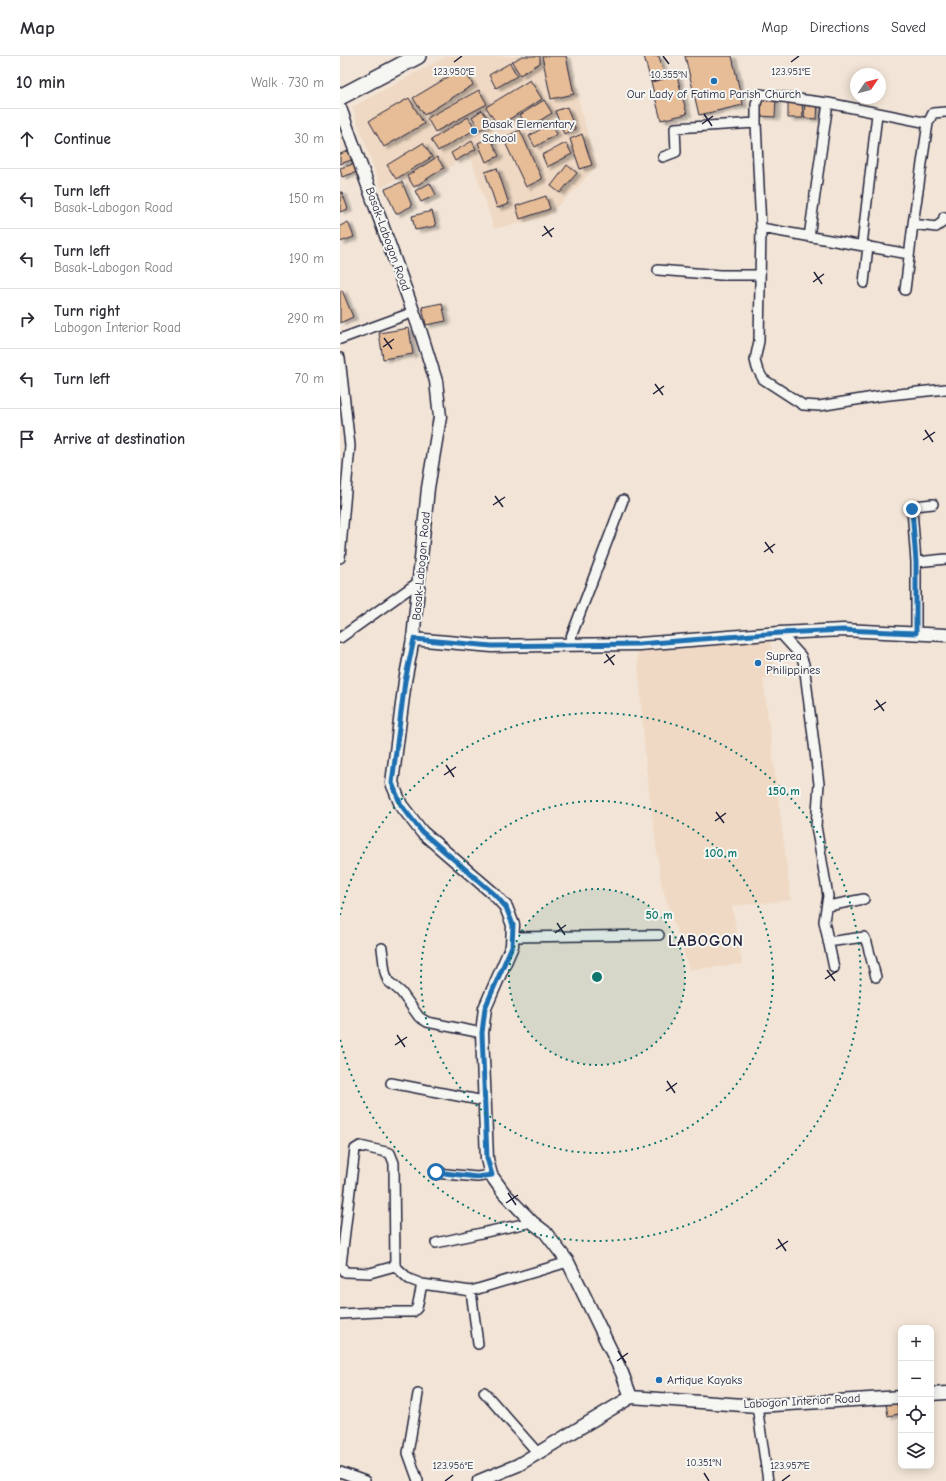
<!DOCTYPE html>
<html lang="en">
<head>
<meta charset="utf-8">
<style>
	:root { --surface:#fff; --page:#f2f2f3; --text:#2b2b33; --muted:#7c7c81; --line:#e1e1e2 }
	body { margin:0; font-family:"Comic Neue",sans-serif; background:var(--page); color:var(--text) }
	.controls { position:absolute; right:12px; bottom:12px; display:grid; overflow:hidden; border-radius:8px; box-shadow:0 2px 10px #0003 }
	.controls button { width:36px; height:36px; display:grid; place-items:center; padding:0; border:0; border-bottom:1px solid var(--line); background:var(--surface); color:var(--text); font:20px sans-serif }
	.compass { position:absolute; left:510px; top:12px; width:36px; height:36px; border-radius:50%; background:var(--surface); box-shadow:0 2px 10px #0003; rotate:55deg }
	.stop { position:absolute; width:12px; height:12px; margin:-9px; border:3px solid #1f6fb2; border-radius:50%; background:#fff }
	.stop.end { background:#1f6fb2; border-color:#fff; box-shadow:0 1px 4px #0008 }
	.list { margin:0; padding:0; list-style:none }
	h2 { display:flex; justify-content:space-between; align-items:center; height:52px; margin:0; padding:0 16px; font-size:17px }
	h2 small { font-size:13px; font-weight:400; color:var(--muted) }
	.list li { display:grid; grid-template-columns:26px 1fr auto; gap:12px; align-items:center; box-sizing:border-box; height:60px; padding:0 16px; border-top:1px solid var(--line) }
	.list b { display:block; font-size:15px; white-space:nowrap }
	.list p { margin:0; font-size:13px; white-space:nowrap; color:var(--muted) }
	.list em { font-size:13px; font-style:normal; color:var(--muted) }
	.icon { flex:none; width:22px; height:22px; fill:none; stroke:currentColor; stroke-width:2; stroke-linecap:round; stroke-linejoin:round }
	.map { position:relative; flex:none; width:606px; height:1425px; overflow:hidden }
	header { display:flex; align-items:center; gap:24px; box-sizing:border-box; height:56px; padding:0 20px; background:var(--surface); border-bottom:1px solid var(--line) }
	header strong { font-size:19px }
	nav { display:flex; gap:22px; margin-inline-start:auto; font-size:14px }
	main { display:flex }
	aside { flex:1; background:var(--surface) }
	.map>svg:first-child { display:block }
</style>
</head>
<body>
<header>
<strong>Map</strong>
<nav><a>Map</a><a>Directions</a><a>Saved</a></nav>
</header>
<main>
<aside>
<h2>10 min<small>Walk · 730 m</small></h2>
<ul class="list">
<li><svg class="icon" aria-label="ahead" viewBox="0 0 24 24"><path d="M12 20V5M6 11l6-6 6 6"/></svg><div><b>Continue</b></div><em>30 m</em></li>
<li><svg class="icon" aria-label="left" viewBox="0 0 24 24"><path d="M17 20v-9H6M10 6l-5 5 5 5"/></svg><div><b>Turn left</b><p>Basak-Labogon Road</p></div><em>150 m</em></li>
<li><svg class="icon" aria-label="left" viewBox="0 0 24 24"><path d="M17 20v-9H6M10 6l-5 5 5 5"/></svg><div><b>Turn left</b><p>Basak-Labogon Road</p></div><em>190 m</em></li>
<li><svg class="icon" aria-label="right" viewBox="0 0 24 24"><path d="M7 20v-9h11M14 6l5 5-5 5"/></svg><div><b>Turn right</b><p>Labogon Interior Road</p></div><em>290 m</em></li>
<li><svg class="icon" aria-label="left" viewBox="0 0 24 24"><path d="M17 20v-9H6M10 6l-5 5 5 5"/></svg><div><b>Turn left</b></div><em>70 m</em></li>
<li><svg class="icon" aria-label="arrive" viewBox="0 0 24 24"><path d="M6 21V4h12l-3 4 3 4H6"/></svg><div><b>Arrive at destination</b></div></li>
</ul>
</aside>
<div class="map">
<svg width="606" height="1425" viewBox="0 0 606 1425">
	<defs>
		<filter id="shadow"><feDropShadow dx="4.5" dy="2.5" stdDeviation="1" flood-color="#0004"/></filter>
	</defs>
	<rect width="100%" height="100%" fill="#f2e5d7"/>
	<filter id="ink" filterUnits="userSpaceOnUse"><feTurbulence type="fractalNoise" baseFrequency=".025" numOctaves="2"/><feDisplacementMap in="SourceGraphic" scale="8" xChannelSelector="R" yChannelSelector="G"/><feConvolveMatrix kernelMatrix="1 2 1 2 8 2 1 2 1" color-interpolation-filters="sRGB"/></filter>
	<g filter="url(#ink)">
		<path fill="#efd9c4" d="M 107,0 L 227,0 L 256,110 L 237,132 L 206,161 L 154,173 L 130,99 L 70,135 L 62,121 L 41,132 L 12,51 Z
			M 430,585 L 437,622 L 423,622 L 451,844 L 392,850 L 402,908 L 349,914 L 321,827 L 306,711 L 297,593 Z"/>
		<path fill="#e7bd97" stroke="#22223b" filter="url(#shadow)" d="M 182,0 L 200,0 L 200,7 L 180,19 L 172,6 Z
			M 202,0 L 226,0 L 234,38 L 211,43 Z
			M 304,0 L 319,0 L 325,22 L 311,26 Z
			M 345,0 L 392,0 L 403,49 L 359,59 Z
			M 170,7 L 177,20 L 156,32 L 149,19 Z
			M 123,12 L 133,29 L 84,59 L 73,42 Z
			M 337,20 L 347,58 L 321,64 L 311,26 Z
			M 190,24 L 202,43 L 158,70 L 146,51 Z
			M 139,34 L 147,48 L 95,76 L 87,62 Z
			M 69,42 L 84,68 L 44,91 L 29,65 Z
			M 421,42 L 436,43 L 435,61 L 420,60 Z
			M 204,44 L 212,57 L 188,72 L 180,59 Z
			M 448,45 L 462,45 L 463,62 L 448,62 Z
			M 465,45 L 478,46 L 477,63 L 464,62 Z
			M 227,51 L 235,73 L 224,78 L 215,55 Z
			M 142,54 L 151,67 L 140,74 L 132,61 Z
			M 128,61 L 136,73 L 98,95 L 91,84 Z
			M 211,67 L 217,78 L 195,91 L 189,80 Z
			M 180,74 L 202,123 L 186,131 L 163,82 Z
			M 242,78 L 252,109 L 240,113 L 230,83 Z
			M 150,81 L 159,100 L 146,106 L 138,87 Z
			M 132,85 L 136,93 L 115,105 L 111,97 Z
			M 83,87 L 92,101 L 56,123 L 47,109 Z
			M 226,87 L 232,98 L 207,111 L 202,99 Z
			M 14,93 L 17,102 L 0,108 L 0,98 Z
			M 97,101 L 104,112 L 74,131 L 67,120 Z
			M 17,107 L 20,115 L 2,121 L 0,112 Z
			M 227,109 L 237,117 L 220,137 L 211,130 Z
			M 157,112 L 169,148 L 157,152 L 145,116 Z
			M 62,126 L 72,150 L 56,158 L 45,133 Z
			M 90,127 L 96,139 L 81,146 L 75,135 Z
			M 0,136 L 2,136 L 8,153 L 0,156 Z
			M 206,140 L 210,153 L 180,163 L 176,150 Z
			M 92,155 L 96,170 L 75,174 L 72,160 Z
			M 8,166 L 14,181 L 0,186 L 0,170 Z
			M 2,234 L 13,261 L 0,267 L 0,235 Z
			M 102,247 L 106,265 L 86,269 L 82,251 Z
			M 69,272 L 73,298 L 43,303 L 39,277 Z
			M 557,1346 L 559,1358 L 548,1360 L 546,1348 Z"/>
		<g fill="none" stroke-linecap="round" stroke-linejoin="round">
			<g stroke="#22223b" stroke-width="12">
				<path id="minor" d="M 588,67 L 488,47 L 419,38 L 416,48 L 416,67 L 421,172 L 419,285 L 415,304 L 417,312 L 423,323 L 463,349 L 479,350 L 540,340 L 606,333
					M 323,101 L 336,96 L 335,72 L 416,67
					M 573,168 L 596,171 L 603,166 L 604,161
					M 421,172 L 569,198
					M 469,181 L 488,47
					M 522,189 L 537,58
					M 318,214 L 380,219 L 420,219
					M 524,227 L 528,190
					M 565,234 L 573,168 L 588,67 L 593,57 L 606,56
					M 0,283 L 74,256
					M 0,302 L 10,390 L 0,502
					M 576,506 L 572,453 L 574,450 L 593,448
					M 440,577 L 461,600 L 464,608 L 479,728 L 476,770 L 488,840 L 484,865 L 494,912
					M 576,577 L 576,506 L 606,503
					M 0,582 L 80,525
					M 228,589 L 283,444
					M 488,850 L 524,843
					M 173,881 L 319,879
					M 488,886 L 524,881 L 527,887 L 536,921
					M 42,892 L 45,916 L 48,925 L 61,936 L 79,961 L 87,966 L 142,977
					M 51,1027 L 144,1045
					M 96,1117 L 137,1121 L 151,1119
					M 96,1187 L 192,1166
					M 55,1210 L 30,1217 L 5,1216 L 1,1209 L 15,1093 L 20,1090 L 50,1097 L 54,1107 L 55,1210 L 69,1223 L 82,1228 L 131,1235 L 228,1206
					M 131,1235 L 138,1288
					M 0,1258 L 38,1256 L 73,1256 L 77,1252 L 82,1228
					M 144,1336 L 197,1396
					M 78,1338 L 68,1397 L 78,1425
					M 417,1350 L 428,1425
					M 0,1416 L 25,1425"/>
			</g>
			<g stroke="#22223b" stroke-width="15">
				<path id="tertiary" d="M 0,52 L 81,277 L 96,325 L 100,361 L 88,432 L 73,583 L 65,625 L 52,727 L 61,749 L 82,776 L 154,838 L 166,851 L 173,869 L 172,890 L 145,952 L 142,977 L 147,1103 L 151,1119 L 164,1137 L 192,1166 L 205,1176 L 228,1206 L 282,1317 L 291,1341
					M 73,583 L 152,590 L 208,589 L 299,588 L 440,577 L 503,574 L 606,579
					M 591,1338 L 606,1337
					M 291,1341 L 417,1350 L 561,1341
					M 139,1425 L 178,1409 L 291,1341"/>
			</g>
			<g stroke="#22223b" stroke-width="18">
				<path id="primary" d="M 0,41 L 78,0"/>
			</g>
			<use href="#minor" stroke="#f6f6f2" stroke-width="9"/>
			<use href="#tertiary" stroke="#f6f6f2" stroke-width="12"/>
			<use href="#primary" stroke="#f6f6f2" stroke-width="15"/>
		</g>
	</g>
	<g fill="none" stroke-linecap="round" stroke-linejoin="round" filter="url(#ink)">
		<path stroke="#1f6fb2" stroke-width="5" d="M 96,1116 L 137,1121 L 152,1119 L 147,1102 L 142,977 L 145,952 L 172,890 L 173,869 L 166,851 L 154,838 L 82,776 L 61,749 L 52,727 L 65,625 L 74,583 L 152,590 L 299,588 L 440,577 L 503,574 L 576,577 L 576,506 L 572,453"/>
	</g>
	<path fill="none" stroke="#22223b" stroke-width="1.5" d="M 323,0 L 329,8M 114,6 L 122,0M 451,6 L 459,0M 364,58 L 372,70M 362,68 L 373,60M 204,170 L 212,181M 202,180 L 214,172M 474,216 L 482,228M 473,226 L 484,218M 44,282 L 52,293M 43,291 L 54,283M 315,328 L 323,339M 313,338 L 324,330M 585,374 L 593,386M 583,384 L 595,376M 155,440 L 163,451M 153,449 L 165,441M 425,486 L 433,497M 424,496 L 435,488M 266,598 L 274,609M 264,607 L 275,599M 536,644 L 544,655M 534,654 L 546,646M 106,709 L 114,721M 104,719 L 116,711M 376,756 L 384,767M 375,765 L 386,757M 217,867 L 225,879M 215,877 L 226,869M 487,914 L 495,925M 485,923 L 497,915M 57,979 L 65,991M 55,989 L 67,981M 327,1025 L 335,1037M 326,1035 L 337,1027M 168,1137 L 176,1149M 166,1147 L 178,1139M 438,1183 L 446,1195M 436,1193 L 448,1185M 278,1295 L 286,1307M 277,1305 L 288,1297M 364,1417 L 369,1425M 105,1425 L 113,1419M 442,1425 L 450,1419"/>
	<circle cx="257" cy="921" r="88" fill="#0f766e" fill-opacity=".12"/>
	<g fill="none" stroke="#0f766e" stroke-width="2" stroke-dasharray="2 4">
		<circle cx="257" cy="921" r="88"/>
		<circle cx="257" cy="921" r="176"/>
		<path d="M0 859A264 264 0 1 1 0 983"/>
	</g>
	<g fill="#1f6fb2" stroke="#f6f6f2" stroke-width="1.5">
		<circle cx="374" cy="25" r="4"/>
		<circle cx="134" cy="75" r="4"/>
		<circle cx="418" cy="607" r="4"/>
		<circle cx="319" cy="1324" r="4"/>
	</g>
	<g text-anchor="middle" stroke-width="4" stroke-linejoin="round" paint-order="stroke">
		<g font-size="12" fill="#22223b" stroke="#f6f6f2" text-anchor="start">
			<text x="374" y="42" text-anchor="middle">Our Lady of Fatima Parish Church</text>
			<text x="142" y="72">Basak Elementary<tspan x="142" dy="14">School</tspan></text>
			<text x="426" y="604">Suprea<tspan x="426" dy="14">Philippines</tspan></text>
			<text x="327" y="1328">Artique Kayaks</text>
		</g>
		<g font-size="12" fill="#22223b" stroke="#f6f6f2">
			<text transform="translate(48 183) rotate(70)" y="4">Basak-Labogon Road</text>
			<text transform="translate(81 510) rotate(-85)" y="4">Basak-Labogon Road</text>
			<text transform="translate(462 1345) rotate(-3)" y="4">Labogon Interior Road</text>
		</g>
		<g font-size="16" font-weight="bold" letter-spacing="1" fill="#22223b" stroke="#f6f6f2">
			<text x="366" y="890">LABOGON</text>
		</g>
	</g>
	<g font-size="10" text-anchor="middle" fill="#22223b" stroke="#f6f6f2" stroke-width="4" stroke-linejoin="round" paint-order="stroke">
		<text x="451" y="19">123.951°E</text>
		<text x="114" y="19">123.950°E</text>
		<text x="329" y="22">10.355°N</text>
		<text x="364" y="1410">10.351°N</text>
		<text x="113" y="1413">123.956°E</text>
		<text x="450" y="1413">123.957°E</text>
	</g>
	<circle cx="257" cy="921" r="6" fill="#0f766e" stroke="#f6f6f2" stroke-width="2"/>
	<g font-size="12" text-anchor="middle" font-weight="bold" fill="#0f766e" stroke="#f6f6f2" stroke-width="4" stroke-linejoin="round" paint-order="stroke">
		<text x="444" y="739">150 m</text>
		<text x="381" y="801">100 m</text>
		<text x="319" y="863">50 m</text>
	</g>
</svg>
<div class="controls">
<button>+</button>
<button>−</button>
<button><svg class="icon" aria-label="locate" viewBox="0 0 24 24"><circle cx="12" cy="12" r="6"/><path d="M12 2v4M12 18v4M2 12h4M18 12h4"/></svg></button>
<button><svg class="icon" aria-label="layers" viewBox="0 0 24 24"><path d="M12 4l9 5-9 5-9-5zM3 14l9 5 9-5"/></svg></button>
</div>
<svg class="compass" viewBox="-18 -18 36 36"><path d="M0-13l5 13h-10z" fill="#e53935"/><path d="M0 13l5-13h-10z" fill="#7c7c81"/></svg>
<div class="stop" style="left:96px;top:1116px"></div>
<div class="stop end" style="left:572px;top:453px"></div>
</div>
</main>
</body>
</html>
